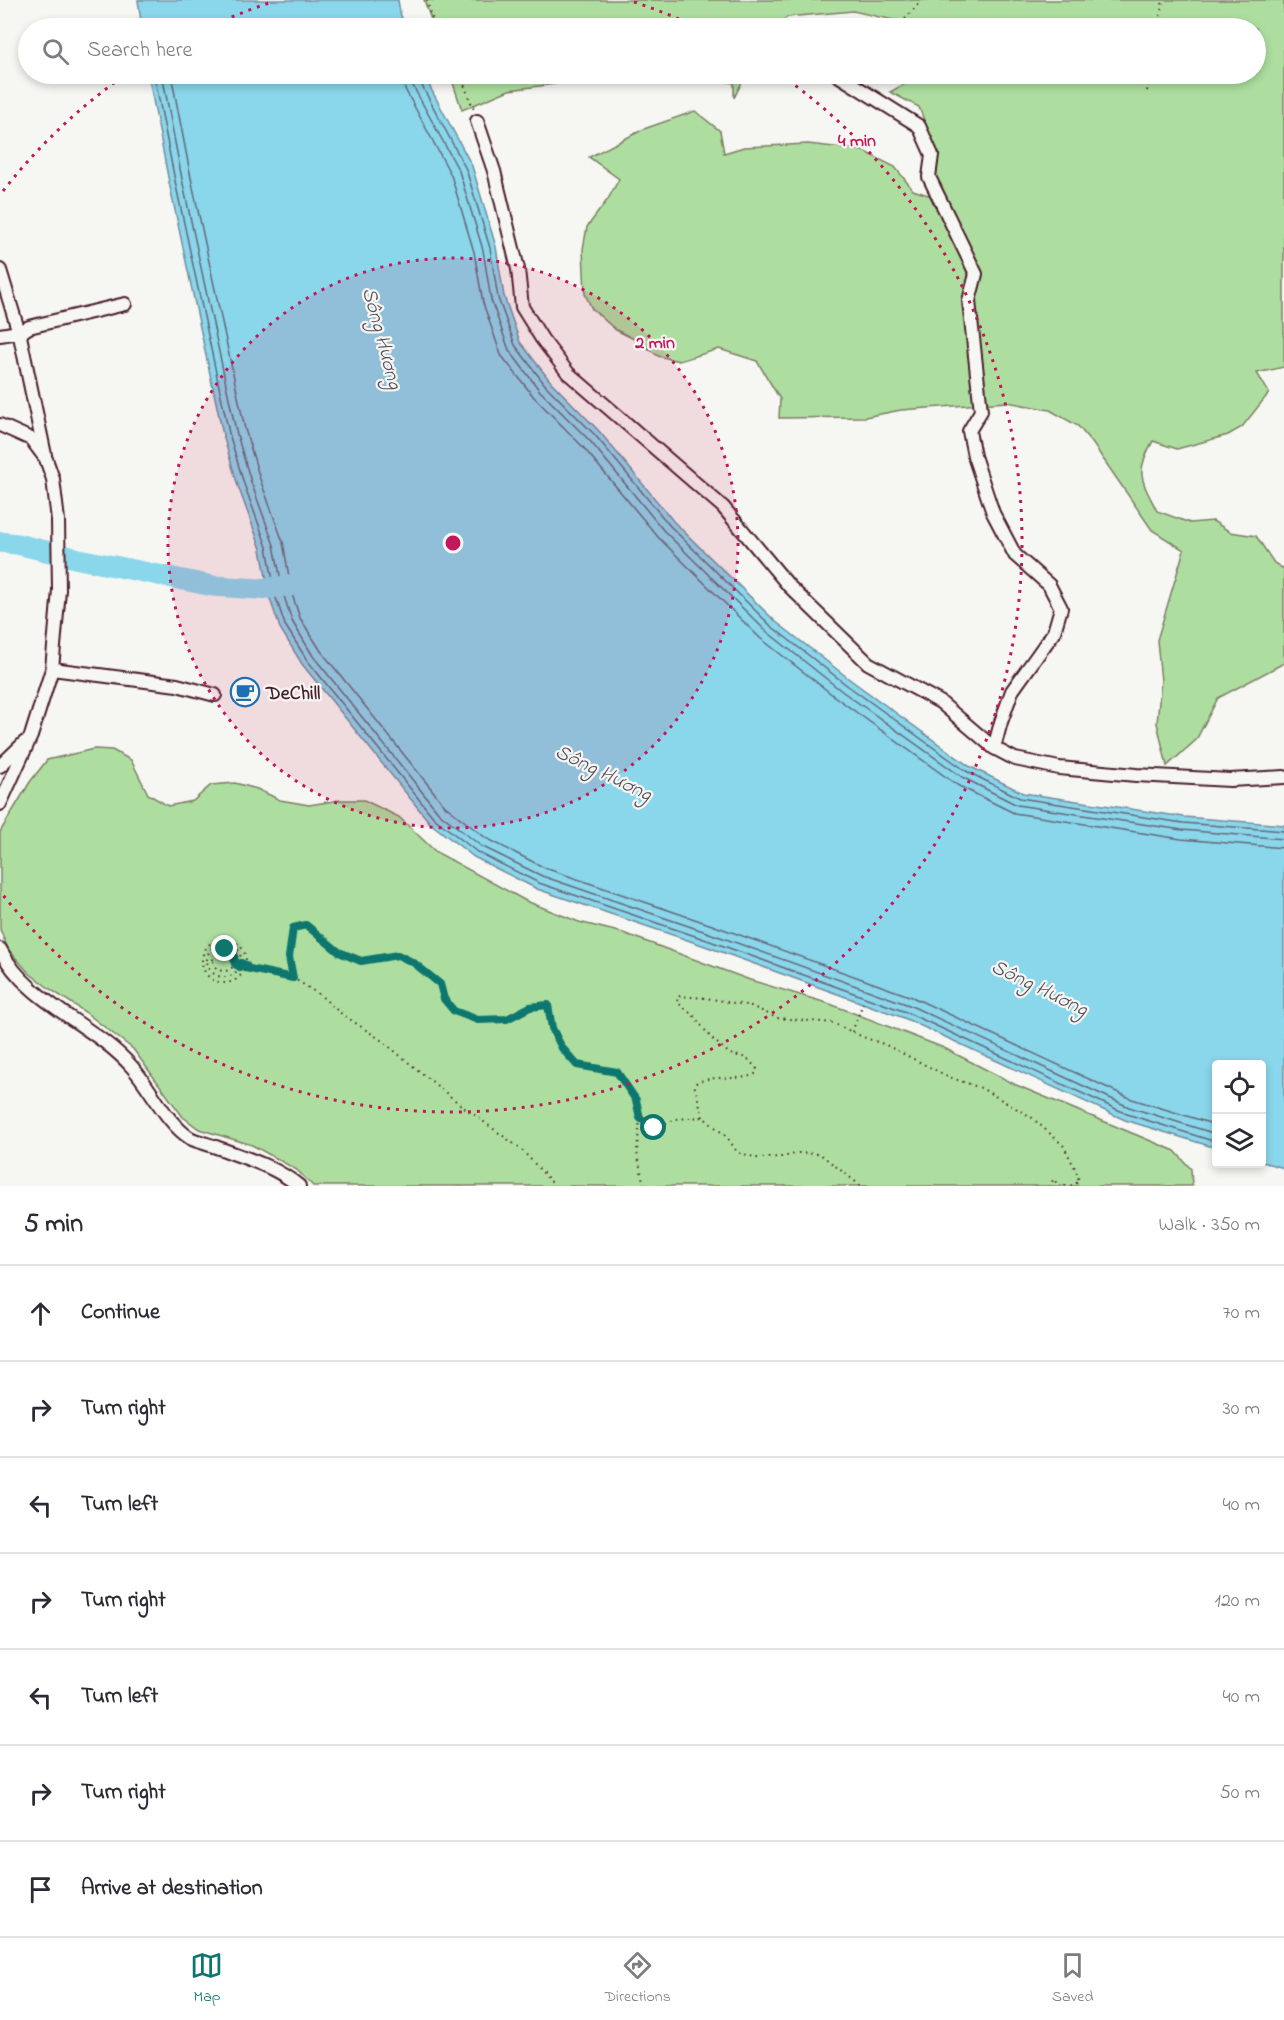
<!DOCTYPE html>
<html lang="en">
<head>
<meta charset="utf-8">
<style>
	:root { --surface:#fff; --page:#f7f7f7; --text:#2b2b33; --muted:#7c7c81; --line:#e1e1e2; --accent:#0f766e }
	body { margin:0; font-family:"Indie Flower",sans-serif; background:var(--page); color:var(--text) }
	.controls { position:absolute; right:18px; bottom:18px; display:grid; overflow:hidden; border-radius:6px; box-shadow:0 3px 9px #0003 }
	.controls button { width:54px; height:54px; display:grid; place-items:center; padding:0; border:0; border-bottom:2px solid var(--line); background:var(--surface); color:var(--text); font:30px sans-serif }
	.stop { position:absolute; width:18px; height:18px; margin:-14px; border:4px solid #0f766e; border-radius:50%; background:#fff }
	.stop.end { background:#0f766e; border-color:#fff; box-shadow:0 2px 6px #0008 }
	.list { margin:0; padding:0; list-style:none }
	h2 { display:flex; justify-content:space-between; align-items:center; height:78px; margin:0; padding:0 24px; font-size:26px }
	h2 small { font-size:20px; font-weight:400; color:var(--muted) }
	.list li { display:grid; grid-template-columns:39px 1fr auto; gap:18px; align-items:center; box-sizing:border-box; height:96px; padding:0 24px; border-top:2px solid var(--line) }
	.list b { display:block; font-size:22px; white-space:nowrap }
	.list em { font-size:20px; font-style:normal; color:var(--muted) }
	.icon { flex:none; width:33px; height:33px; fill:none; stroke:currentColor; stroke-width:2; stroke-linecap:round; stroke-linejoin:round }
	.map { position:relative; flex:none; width:1284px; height:1186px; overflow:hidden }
	.search { position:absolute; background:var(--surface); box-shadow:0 3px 9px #0003; left:18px; right:18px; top:18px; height:66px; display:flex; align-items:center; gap:15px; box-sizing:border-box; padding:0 21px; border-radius:33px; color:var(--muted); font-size:22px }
	.sheet { height:750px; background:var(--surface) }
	nav { display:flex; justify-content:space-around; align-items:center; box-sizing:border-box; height:84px; border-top:2px solid var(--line); background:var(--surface); font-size:16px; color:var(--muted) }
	nav a { display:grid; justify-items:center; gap:3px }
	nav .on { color:var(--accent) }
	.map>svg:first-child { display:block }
</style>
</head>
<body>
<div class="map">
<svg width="1284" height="1186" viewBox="0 0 1284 1186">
	<rect width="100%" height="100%" fill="#f6f6f2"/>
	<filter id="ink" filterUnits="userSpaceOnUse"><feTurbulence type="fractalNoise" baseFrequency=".0167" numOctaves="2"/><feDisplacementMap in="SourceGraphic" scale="12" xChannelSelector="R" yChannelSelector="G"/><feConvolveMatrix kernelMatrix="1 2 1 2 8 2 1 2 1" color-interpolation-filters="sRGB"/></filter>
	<g filter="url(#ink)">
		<path fill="#adde9f" stroke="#7c7e65" stroke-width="1.5" d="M 424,0 L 1284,0 L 1284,367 L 1257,373 L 1269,393 L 1242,427 L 1228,435 L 1177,449 L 1153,441 C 1134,473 1142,481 1157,511 L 1190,523 L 1213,521 L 1230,532 L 1256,536 L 1274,563 L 1284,569 L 1284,663 L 1218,698 L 1196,740 L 1167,766 L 1157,723 L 1161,681 L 1157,640 L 1184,550 L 1152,530 L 1093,444 L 1078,426 L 1050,410 L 1007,402 L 901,410 L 865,417 L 779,418 L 780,399 L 757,361 L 719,349 L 679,361 L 658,356 L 640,342 L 616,330 L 592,309 L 585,294 L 583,249 L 587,227 L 608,199 L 619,179 L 589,157 L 644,129 L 695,111 L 720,131 L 724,153 L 744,147 L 808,144 L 861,150 L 895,167 L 913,190 L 934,197 L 932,141 L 919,107 L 890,92 L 923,74 L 1256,74 L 1256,28 L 899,28 L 898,21 L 853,11 L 787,17 L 775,28 L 434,28 Z
			M 450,74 L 589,74 L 555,84 L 509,90 L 462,110 Z
			M 690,74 L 746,74 L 734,98 L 734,83 Z
			M 94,749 L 112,750 L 131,760 L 148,794 L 168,806 L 193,801 L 211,785 L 235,783 L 257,789 L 280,800 L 309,805 L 340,800 L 364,800 L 399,817 L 436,852 L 526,901 L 579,922 L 623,933 L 750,980 L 830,1004 L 944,1048 L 1016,1085 L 1175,1151 L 1191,1169 L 1192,1186 L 313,1186 L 297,1170 L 252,1145 L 199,1129 L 183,1117 L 133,1049 L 85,1012 L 50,989 L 29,973 L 8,949 L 0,929 L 0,832 L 30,782 L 47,760 Z"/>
		<path fill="#8ad6eb" stroke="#708d9e" stroke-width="1.5" d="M 138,0 L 398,0 L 400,13 L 406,28 L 142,28 Z
			M 148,74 L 423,74 L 472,166 L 496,247 L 504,296 L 520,342 L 551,382 L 599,431 L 674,522 L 775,621 L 852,681 L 969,766 L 1023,793 L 1184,817 L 1284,825 L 1284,1168 L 1262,1162 L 1262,1064 L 1216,1064 L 1216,1148 L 1125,1120 L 904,1018 L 705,946 L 537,889 L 474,857 L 430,823 L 302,664 L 280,628 L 270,599 L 261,549 L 238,486 L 223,435 L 169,182 Z"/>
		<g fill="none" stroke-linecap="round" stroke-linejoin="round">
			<path stroke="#646878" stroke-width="1.5" d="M 154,74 L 175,181 L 229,433 L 244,484 L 267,547 L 276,598 L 285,625 L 307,660 L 434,818 L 477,852 L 539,883 L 707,940 L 906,1012 L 1127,1114 L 1216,1142
				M 162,74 L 182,179 L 236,431 L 251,482 L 274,545 L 284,596 L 292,621 L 313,656 L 439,813 L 481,846 L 542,876 L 709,933 L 909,1005 L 1129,1107 L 1216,1134
				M 171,74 L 191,178 L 245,429 L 260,479 L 283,542 L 292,594 L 300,618 L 321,651 L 445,806 L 486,838 L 545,868 L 712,925 L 912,997 L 1132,1099 L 1216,1125
				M 401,74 L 405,89 L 451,175 L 474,252 L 483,303 L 501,355 L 534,397 L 583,447 L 658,537 L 760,638 L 838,699 L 957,785 L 1014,813 L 1181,839 L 1284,848
				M 410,74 L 413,86 L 459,171 L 483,250 L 491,300 L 509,350 L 540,391 L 590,441 L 664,531 L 766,631 L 843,692 L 962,777 L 1017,805 L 1182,830 L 1284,839
				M 418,74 L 420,82 L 466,169 L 490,248 L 498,298 L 515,345 L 546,386 L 595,435 L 670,526 L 771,626 L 848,686 L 966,771 L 1020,798 L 1183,823 L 1284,831"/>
			<path stroke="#8ad6eb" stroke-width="21" d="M 0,542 L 17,544 L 79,559 L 213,586 L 259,589 L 295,585"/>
			<g stroke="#4a1f2b" stroke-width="16">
				<path id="minor" d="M 836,74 L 919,126 L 932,155 L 929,177 L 976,274 L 969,301 L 981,411 L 969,431 L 974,456 L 993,513 L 1015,555 L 1049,585 L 1061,608 L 1054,632 L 1012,691 L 1001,722 L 994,748
					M 477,121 L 494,171 L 518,269 L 522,307 L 542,339 L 568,373 L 723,507 L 789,586 L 868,663 L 940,702 L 994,748 L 1015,759 L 1059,768 L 1136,775 L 1230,780 L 1284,777
					M 0,270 L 20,336 L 45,455
					M 0,335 L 19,332
					M 20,336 L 23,331 L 29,327 L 125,304
					M 0,425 L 31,439 L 46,459 L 53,479 L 58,520 L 59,590 L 52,669 L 31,736 L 0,804
					M 52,669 L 177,685 L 215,695
					M 0,766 L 25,742
					M 0,949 C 27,1003 93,1023 132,1067 C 151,1088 166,1123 190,1138 C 198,1142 208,1144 216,1147 C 245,1158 275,1166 299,1186"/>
			</g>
			<path stroke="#4a1f2b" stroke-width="2" stroke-dasharray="1.5 4.5" stroke-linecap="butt" d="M 427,0 L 430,14 L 437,28
				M 897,28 L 922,0
				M 1158,28 L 1163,0
				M 460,74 L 474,110
				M 1147,91 L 1150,74
				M202 961a22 22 0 1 1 44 0a22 22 0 1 1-44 0Z
				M207 960a17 17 0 1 1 34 0a17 17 0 1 1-34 0Z
				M213 960a11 11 0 1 1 22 0a11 11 0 1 1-22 0Z
				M 245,968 L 293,978 L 320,995 L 339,1012 L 381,1040 L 462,1106 L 521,1149 L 555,1186
				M 293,978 L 289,957 L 293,928 L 306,925 L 339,952 L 361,961 L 398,955 L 414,963 L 440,984 L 444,999 L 454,1011 L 478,1020 L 507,1019 L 530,1007 L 548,1005 L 552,1028 L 562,1048 L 577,1065 L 617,1072 L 636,1100 L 640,1118 L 654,1128 L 676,1119 L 703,1117 L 727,1137 L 737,1152 L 757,1158 L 783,1157 L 798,1153 L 820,1154 L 861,1186
				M 852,1032 L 863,1003
				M 703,1117 L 694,1084 C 716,1072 735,1083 755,1074 L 757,1069 L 747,1058 L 730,1054 L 711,1038 L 695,1017 L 677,1002 L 678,996 L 706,998 L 751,1006 L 777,1018 L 833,1023 L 863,1037 L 886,1045 L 949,1077 L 981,1088 L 1031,1117 L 1063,1145 L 1075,1168 L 1079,1181 L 1074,1185 L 1058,1186 L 1054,1179 L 1049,1186
				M 640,1118 L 637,1152 L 644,1186"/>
			<use href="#minor" stroke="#f6f6f2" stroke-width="12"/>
		</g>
	</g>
	<g fill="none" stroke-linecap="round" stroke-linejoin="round" filter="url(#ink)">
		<path stroke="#0f766e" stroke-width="8" d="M 225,949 L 234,954 L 235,964 L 240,967 L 241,963 L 246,965 L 245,968 L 293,978 L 289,957 L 293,928 L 306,925 L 339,952 L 361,961 L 398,955 L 414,963 L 440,984 L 444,999 L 454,1011 L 478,1020 L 507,1019 L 530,1007 L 548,1005 L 552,1028 L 562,1048 L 577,1065 L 617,1072 L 636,1100 L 640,1118 L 654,1128"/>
	</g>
	<circle cx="453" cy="543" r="285" fill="#c2185b" fill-opacity=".12"/>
	<g fill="none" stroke="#c2185b" stroke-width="3" stroke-dasharray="3 6">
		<circle cx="453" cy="543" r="285"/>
		<path d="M3 191A571 571 0 0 1 125 75M207 28A571 571 0 0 1 272 2M634 2A571 571 0 0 1 699 28M781 75A571 571 0 1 1 3 895"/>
	</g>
	<defs>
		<g id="cafe-ring" transform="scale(1.5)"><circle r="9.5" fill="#f6f6f2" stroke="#1f6fb2" stroke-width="1.5"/><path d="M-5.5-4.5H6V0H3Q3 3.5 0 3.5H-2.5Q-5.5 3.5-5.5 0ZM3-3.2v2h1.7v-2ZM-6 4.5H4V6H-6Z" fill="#1f6fb2"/></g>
	</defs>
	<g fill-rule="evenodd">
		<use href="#cafe-ring" x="245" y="692"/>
	</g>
	<g text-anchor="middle" stroke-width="4.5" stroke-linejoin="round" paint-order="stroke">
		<g font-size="20" font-weight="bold" fill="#4a1f2b" stroke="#f6f6f2" text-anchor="start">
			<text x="266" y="699">DeChill</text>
		</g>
		<g font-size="21" font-style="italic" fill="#5a4d5b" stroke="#f6f6f2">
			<text transform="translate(383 338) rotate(75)" y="7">Sông Hương</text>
			<text transform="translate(604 772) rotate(26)" y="7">Sông Hương</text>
			<text transform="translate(1040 987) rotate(26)" y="7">Sông Hương</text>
		</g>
	</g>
	<circle cx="453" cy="543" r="9" fill="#c2185b" stroke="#f6f6f2" stroke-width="3"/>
	<g font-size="18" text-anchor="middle" font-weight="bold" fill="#c2185b" stroke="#f6f6f2" stroke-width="4.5" stroke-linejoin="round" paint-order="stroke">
		<text x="857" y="146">4 min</text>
		<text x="655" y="348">2 min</text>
	</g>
</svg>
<div class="controls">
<button><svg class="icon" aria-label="locate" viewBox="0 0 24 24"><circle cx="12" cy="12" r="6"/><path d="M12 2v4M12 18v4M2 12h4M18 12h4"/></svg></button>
<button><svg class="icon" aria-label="layers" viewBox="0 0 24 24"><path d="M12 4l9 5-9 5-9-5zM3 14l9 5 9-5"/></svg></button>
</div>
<div class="stop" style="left:654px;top:1128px"></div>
<div class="stop end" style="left:225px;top:949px"></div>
<div class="search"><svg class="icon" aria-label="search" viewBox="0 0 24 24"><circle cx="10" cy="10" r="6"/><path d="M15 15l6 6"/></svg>Search here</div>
</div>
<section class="sheet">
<h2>5 min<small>Walk · 350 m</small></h2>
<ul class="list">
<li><svg class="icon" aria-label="ahead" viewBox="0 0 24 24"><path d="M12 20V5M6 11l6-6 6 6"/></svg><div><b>Continue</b></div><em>70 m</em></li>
<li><svg class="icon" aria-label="right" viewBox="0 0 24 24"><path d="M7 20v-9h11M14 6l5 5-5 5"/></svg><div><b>Turn right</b></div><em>30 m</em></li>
<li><svg class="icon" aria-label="left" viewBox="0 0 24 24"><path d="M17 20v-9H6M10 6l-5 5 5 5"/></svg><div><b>Turn left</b></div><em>40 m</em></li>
<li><svg class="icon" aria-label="right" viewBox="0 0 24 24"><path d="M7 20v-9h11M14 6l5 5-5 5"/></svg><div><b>Turn right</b></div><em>120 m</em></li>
<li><svg class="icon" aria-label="left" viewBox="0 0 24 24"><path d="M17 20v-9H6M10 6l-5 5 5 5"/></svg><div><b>Turn left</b></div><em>40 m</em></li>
<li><svg class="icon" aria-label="right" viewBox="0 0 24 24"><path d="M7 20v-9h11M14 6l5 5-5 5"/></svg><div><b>Turn right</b></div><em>50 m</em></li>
<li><svg class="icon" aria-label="arrive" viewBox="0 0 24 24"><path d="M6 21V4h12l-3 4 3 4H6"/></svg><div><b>Arrive at destination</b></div></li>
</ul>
</section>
<nav>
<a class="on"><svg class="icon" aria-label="map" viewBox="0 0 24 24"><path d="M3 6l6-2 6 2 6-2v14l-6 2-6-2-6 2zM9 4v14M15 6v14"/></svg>Map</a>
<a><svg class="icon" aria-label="directions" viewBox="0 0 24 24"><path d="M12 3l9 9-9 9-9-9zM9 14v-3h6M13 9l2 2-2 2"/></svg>Directions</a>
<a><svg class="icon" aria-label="saved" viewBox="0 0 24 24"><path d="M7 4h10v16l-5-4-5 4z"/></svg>Saved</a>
</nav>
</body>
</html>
